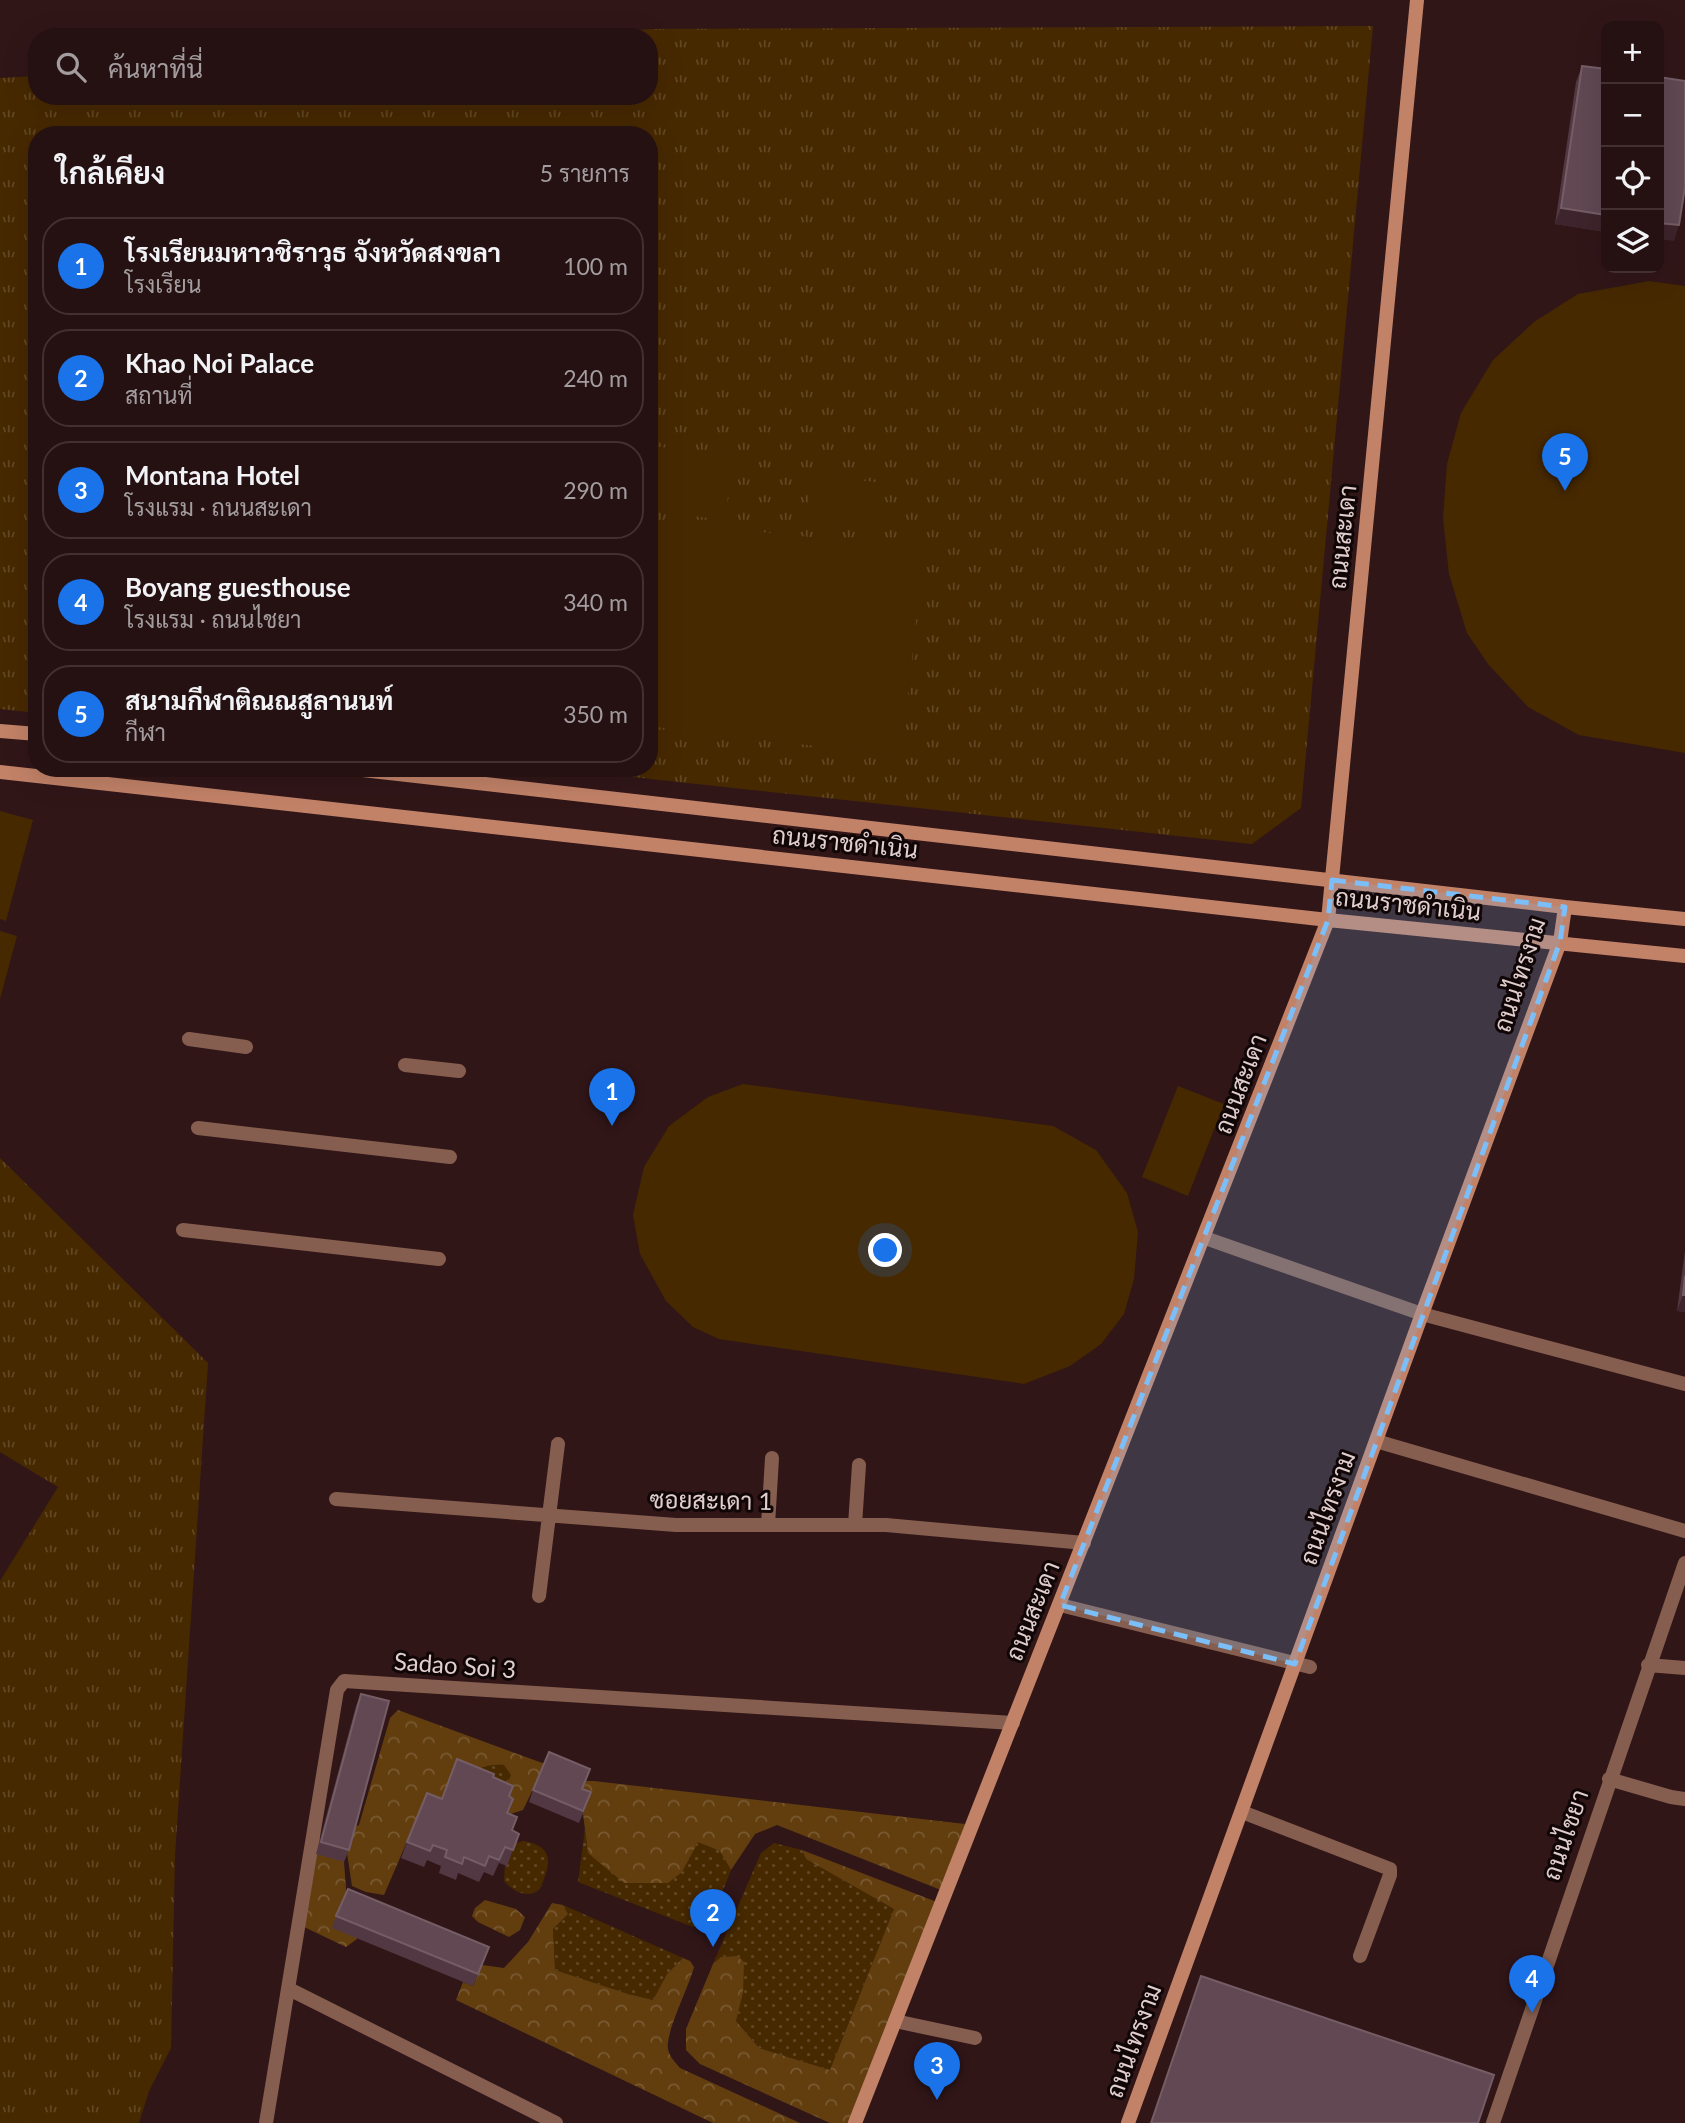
<!DOCTYPE html>
<html lang="th">
<head>
<meta charset="utf-8">
<style>
	:root { --surface:#251012; --page:#311e20; --text:#f1f3f6; --muted:#a39d9f; --line:#423032; --accent:#1a73e8 }
	body { margin:0; font-family:Lato,Sarabun,sans-serif; background:var(--page); color:var(--text) }
	.controls { position:absolute; right:21px; top:21px; display:grid; overflow:hidden; border-radius:14px; box-shadow:0 7px 28px #0002 }
	.controls button { width:63px; height:63px; display:grid; place-items:center; padding:0; border:0; border-bottom:2px solid var(--line); background:var(--surface); color:var(--text); font:35px sans-serif }
	.you { position:absolute; left:886px; top:1251px; width:24px; height:24px; margin:-18px; border:5px solid #fff; border-radius:50%; background:#1a73e8; box-shadow:0 0 0 10px #1a73e833 }
	.badge { display:grid; place-items:center; width:46px; height:46px; border-radius:50%; background:var(--accent); color:#fff; font-size:23px; font-weight:700 }
	.pin { position:absolute; translate:-50% -58px; filter:drop-shadow(0 2px 4px #0008) }
	.pin::after { content:''; position:absolute; top:37px; width:24px; height:21px; background:inherit; clip-path:polygon(0 0,100% 0,50% 100%) }
	.list { margin:0; padding:0; list-style:none }
	h2 { display:flex; justify-content:space-between; align-items:center; height:91px; margin:0; padding:0 28px; font-size:30px }
	h2 small { font-size:23px; font-weight:400; color:var(--muted) }
	.list li { display:grid; grid-template-columns:46px 1fr auto; gap:21px; align-items:center; box-sizing:border-box; height:98px; margin:0 14px 14px; padding:0 14px; border:2px solid var(--line); border-radius:28px }
	.list b { display:block; font-size:26px; white-space:nowrap }
	.list p { margin:0; font-size:23px; white-space:nowrap; color:var(--muted) }
	.list em { font-size:23px; font-style:normal; color:var(--muted) }
	.icon { flex:none; width:38px; height:38px; fill:none; stroke:currentColor; stroke-width:2; stroke-linecap:round; stroke-linejoin:round }
	.map { position:relative; flex:none; width:1685px; height:2123px; overflow:hidden }
	.search { position:absolute; background:var(--surface); box-shadow:0 7px 28px #0002; left:28px; top:28px; width:630px; height:77px; display:flex; align-items:center; gap:18px; box-sizing:border-box; padding:0 24px; border-radius:28px; color:var(--muted); font-size:26px }
	.panel { position:absolute; background:var(--surface); box-shadow:0 7px 28px #0002; left:28px; top:126px; width:630px; height:651px; border-radius:28px }
	.map>svg:first-child { display:block }
</style>
</head>
<body>
<div class="map">
<svg width="1685" height="2123" viewBox="0 0 1685 2123">
	<defs>
		<pattern id="grass-dots" width="8" height="8" patternUnits="userSpaceOnUse" patternTransform="scale(1.75)"><rect width="8" height="8" fill="#472900"/><path d="M2 2h.1M6 6h.1" fill="none" stroke="#614724" stroke-width="1.8" stroke-linecap="round"/></pattern>
		<pattern id="forest-crowns" width="20" height="18" patternUnits="userSpaceOnUse" patternTransform="scale(1.75)"><rect width="20" height="18" fill="#623e0f"/><path d="M2 6a3 3 0 1 1 6 0M12 15a3 3 0 1 1 6 0" fill="none" stroke="#785931"/></pattern>
		<pattern id="park-tufts" width="24" height="20" patternUnits="userSpaceOnUse" patternTransform="scale(1.75)"><rect width="24" height="20" fill="#472900"/><path d="M3 7l-1-3M5 7V3M7 7l1-3M15 17l-1-3M17 17v-4M19 17l1-3" fill="none" stroke="#614724"/></pattern>
	</defs>
	<rect width="100%" height="100%" fill="#311618"/>
	<path fill="url(#grass-dots)" d="M 490,1763 L 504,1765 L 511,1775 L 504,1789 L 461,1779 Z
		M 585,1829 L 588,1853 L 682,1872 L 698,1841 L 720,1851 L 731,1870 L 711,1920 L 705,1926 L 693,1927 L 578,1882 Z
		M 524,1841 C 556,1847 550,1865 540,1889 C 528,1900 513,1891 504,1881 L 505,1865 L 516,1843 Z
		M 774,1843 L 802,1850 L 806,1859 L 894,1909 L 830,2070 L 759,2048 L 736,2021 L 743,1993 L 737,1956 L 721,1957 L 713,1964 L 761,1853 Z
		M 563,1905 L 683,1958 L 667,1974 L 653,2000 L 628,1994 L 555,1970 L 553,1929 L 568,1914 Z"/>
	<path fill="url(#forest-crowns)" d="M 398,1710 L 545,1764 L 523,1810 L 507,1815 L 504,1789 L 511,1775 L 504,1765 C 470,1761 453,1790 436,1815 L 421,1809 L 384,1895 L 366,1892 L 352,1886 L 347,1853 L 354,1827 L 359,1825 L 390,1718 Z
		M 586,1781 L 594,1781 L 965,1824 L 941,1890 L 777,1825 L 755,1834 L 731,1870 L 720,1851 L 698,1842 L 682,1872 L 668,1883 L 624,1883 L 588,1853 L 583,1814 L 578,1801 Z
		M 318,1837 L 344,1862 L 346,1889 L 357,1939 L 346,1947 L 302,1926 Z
		M 802,1850 L 937,1902 L 854,2123 L 830,2123 L 700,2064 L 686,2050 L 686,2029 L 713,1964 L 721,1957 L 737,1956 L 744,1962 L 743,1993 L 736,2021 L 759,2048 L 830,2070 L 894,1909 L 806,1859 Z
		M 485,1900 L 516,1909 L 525,1917 L 520,1930 L 509,1937 L 478,1922 L 472,1916 L 475,1908 Z
		M 552,1903 L 563,1905 L 568,1914 L 553,1929 L 555,1970 L 628,1994 L 653,2000 L 667,1974 L 683,1958 L 690,1961 L 694,1967 C 689,1987 665,2033 668,2049 C 669,2056 675,2062 680,2068 L 800,2123 L 713,2123 L 456,2000 L 463,1982 L 473,1986 L 482,1965 L 504,1968 L 528,1942 Z"/>
	<path fill="url(#park-tufts)" d="M 1373,26 L 1301,808 L 1252,844 L 549,768 L 649,768 L 649,135 L 37,135 L 37,713 L 0,709 L 0,78 L 37,76 L 37,96 L 649,96 L 649,37 L 558,37 L 651,29 Z
		M 0,1158 L 208,1363 L 175,1855 L 171,2048 L 149,2091 L 139,2123 L 0,2123 L 0,1581 L 58,1487 L 0,1452 Z"/>
	<path fill="#472900" d="M 1649,281 L 1685,286 L 1685,753 L 1579,735 L 1528,707 L 1488,664 L 1467,633 L 1449,574 L 1443,518 L 1447,464 L 1461,413 L 1493,360 L 1534,322 L 1578,294 Z
		M 649,446 L 733,454 L 725,520 L 649,511 Z
		M 812,474 L 881,483 L 875,530 L 806,521 Z
		M 649,520 L 924,549 L 901,756 L 649,726 Z
		M 0,811 L 33,820 L 6,921 L 0,919 Z
		M 0,931 L 17,936 L 0,999 Z
		M 743,1084 L 1053,1126 L 1096,1150 L 1127,1193 L 1138,1232 L 1134,1279 L 1124,1314 L 1101,1344 L 1070,1366 L 1024,1384 L 719,1339 L 693,1327 L 666,1301 L 640,1254 L 633,1215 L 644,1167 L 669,1126 L 708,1097 Z
		M 1178,1086 L 1224,1104 L 1188,1196 L 1142,1177 Z"/>
	<g fill="none" stroke-linecap="round" stroke-linejoin="round">
		<path stroke="#865e4f" stroke-width="14" d="M 189,1039 L 246,1047
			M 405,1065 L 459,1071
			M 198,1128 L 450,1157
			M 183,1230 L 439,1259
			M 1205,1238 L 1422,1314 L 1685,1384
			M 1376,1441 L 1685,1531
			M 336,1499 L 676,1525 L 886,1525 L 1084,1543
			M 768,1525 L 772,1458
			M 855,1525 L 859,1465
			M 539,1596 L 558,1444
			M 1060,1605 L 1310,1667
			M 1648,1665 L 1685,1668
			M 1609,1779 L 1671,1797 L 1685,1799
			M 1242,1812 L 1390,1869 L 1390,1875 L 1360,1956
			M 289,1989 L 556,2123
			M 895,2021 L 975,2038
			M 266,2123 L 337,1690 L 344,1681 L 1013,1723
			M 1493,2123 L 1685,1563"/>
		<path stroke="#c28268" stroke-width="14" d="M 0,731 L 37,734
			M 345,768 L 1565,907 L 1685,919
			M 0,772 L 1328,920 L 1685,956
			M 855,2123 L 1328,920 L 1417,0
			M 1128,2123 L 1422,1314 L 1560,942 L 1565,907"/>
	</g>
	<path fill="#523843" d="M 1582,66 L 1606,232 L 1555,224 L 1576,82 Z
		M 1685,1251 L 1685,1312 L 1677,1311 Z
		M 361,1694 L 349,1850 L 344,1862 L 316,1854 L 356,1706 Z
		M 493,1777 L 509,1797 L 513,1799 L 508,1813 L 512,1831 L 519,1834 L 507,1866 L 499,1863 L 493,1876 L 484,1872 L 479,1882 L 458,1873 L 456,1880 L 439,1873 L 441,1866 L 427,1860 L 424,1867 L 401,1858 L 407,1842 L 442,1799 Z
		M 533,1790 L 587,1804 L 579,1823 L 529,1802 Z
		M 336,1916 L 484,1959 L 473,1986 L 332,1928 Z"/>
	<path fill="#3e242c" d="M 1561,208 L 1606,215 L 1606,232 L 1555,224 Z
		M 1659,223 L 1679,225 L 1674,241 L 1659,239 Z
		M 1683,1295 L 1685,1295 L 1685,1312 L 1677,1311 Z"/>
	<path fill="#614852" stroke="#755d66" stroke-width="2" d="M 1582,66 L 1606,69 L 1606,215 L 1561,208 Z
		M 1659,77 L 1685,81 L 1685,187 L 1679,225 L 1659,223 Z
		M 1685,1276 L 1685,1295 L 1683,1295 Z
		M 361,1694 L 389,1701 L 349,1850 L 321,1842 Z
		M 549,1752 L 590,1769 L 582,1789 L 591,1792 L 583,1811 L 533,1790 Z
		M 457,1759 L 494,1774 L 493,1777 L 513,1786 L 509,1796 L 513,1799 L 507,1813 L 517,1817 L 512,1830 L 519,1834 L 513,1850 L 505,1847 L 499,1860 L 489,1856 L 485,1866 L 464,1857 L 462,1864 L 445,1857 L 447,1850 L 433,1845 L 430,1851 L 407,1842 L 427,1793 L 442,1799 Z
		M 348,1889 L 489,1947 L 478,1974 L 336,1916 Z
		M 1201,1976 L 1494,2075 L 1478,2123 L 1151,2123 Z"/>
	<path fill="#7bbef8" fill-opacity="0.2" stroke="#7bbef8" stroke-width="5" stroke-dasharray="14 9" stroke-linejoin="round" d="M 1332,880 L 1565,907 L 1560,942 L 1295,1664 L 1060,1605 L 1328,920 Z"/>
	<g text-anchor="middle" stroke-width="6" stroke-linejoin="round" paint-order="stroke">
		<g font-size="24" fill="#e1cece" stroke="#110606">
			<text transform="translate(1343 537) rotate(-84)" y="8">ถนนสะเดา</text>
			<text transform="translate(845 843) rotate(6)" y="8">ถนนราชดำเนิน</text>
			<text transform="translate(1408 905) rotate(6)" y="8">ถนนราชดำเนิน</text>
			<text transform="translate(1520 975) rotate(-72)" y="8">ถนนไทรงาม</text>
			<text transform="translate(1241 1084) rotate(-69)" y="8">ถนนสะเดา</text>
			<text transform="translate(711 1501) rotate(1)" y="8">ซอยสะเดา 1</text>
			<text transform="translate(1328 1508) rotate(-70)" y="8">ถนนไทรงาม</text>
			<text transform="translate(1033 1611) rotate(-68)" y="8">ถนนสะเดา</text>
			<text transform="translate(455 1666) rotate(4)" y="8">Sadao Soi 3</text>
			<text transform="translate(1566 1835) rotate(-71)" y="8">ถนนไชยา</text>
			<text transform="translate(1134 2041) rotate(-70)" y="8">ถนนไทรงาม</text>
		</g>
	</g>
</svg>
<div class="controls">
<button>+</button>
<button>−</button>
<button><svg class="icon" aria-label="locate" viewBox="0 0 24 24"><circle cx="12" cy="12" r="6"/><path d="M12 2v4M12 18v4M2 12h4M18 12h4"/></svg></button>
<button><svg class="icon" aria-label="layers" viewBox="0 0 24 24"><path d="M12 4l9 5-9 5-9-5zM3 14l9 5 9-5"/></svg></button>
</div>
<div class="you"></div>
<div class="pin badge" style="left:612px;top:1126px">1</div>
<div class="pin badge" style="left:713px;top:1947px">2</div>
<div class="pin badge" style="left:937px;top:2100px">3</div>
<div class="pin badge" style="left:1532px;top:2013px">4</div>
<div class="pin badge" style="left:1565px;top:491px">5</div>
<div class="search"><svg class="icon" aria-label="search" viewBox="0 0 24 24"><circle cx="10" cy="10" r="6"/><path d="M15 15l6 6"/></svg>ค้นหาที่นี่</div>
<section class="panel">
<h2>ใกล้เคียง<small>5 รายการ</small></h2>
<ul class="list">
<li><span class="badge">1</span><div><b>โรงเรียนมหาวชิราวุธ จังหวัดสงขลา</b><p>โรงเรียน</p></div><em>100 m</em></li>
<li><span class="badge">2</span><div><b>Khao Noi Palace</b><p>สถานที่</p></div><em>240 m</em></li>
<li><span class="badge">3</span><div><b>Montana Hotel</b><p>โรงแรม · ถนนสะเดา</p></div><em>290 m</em></li>
<li><span class="badge">4</span><div><b>Boyang guesthouse</b><p>โรงแรม · ถนนไชยา</p></div><em>340 m</em></li>
<li><span class="badge">5</span><div><b>สนามกีฬาติณณสูลานนท์</b><p>กีฬา</p></div><em>350 m</em></li>
</ul>
</section>
</div>
</body>
</html>
